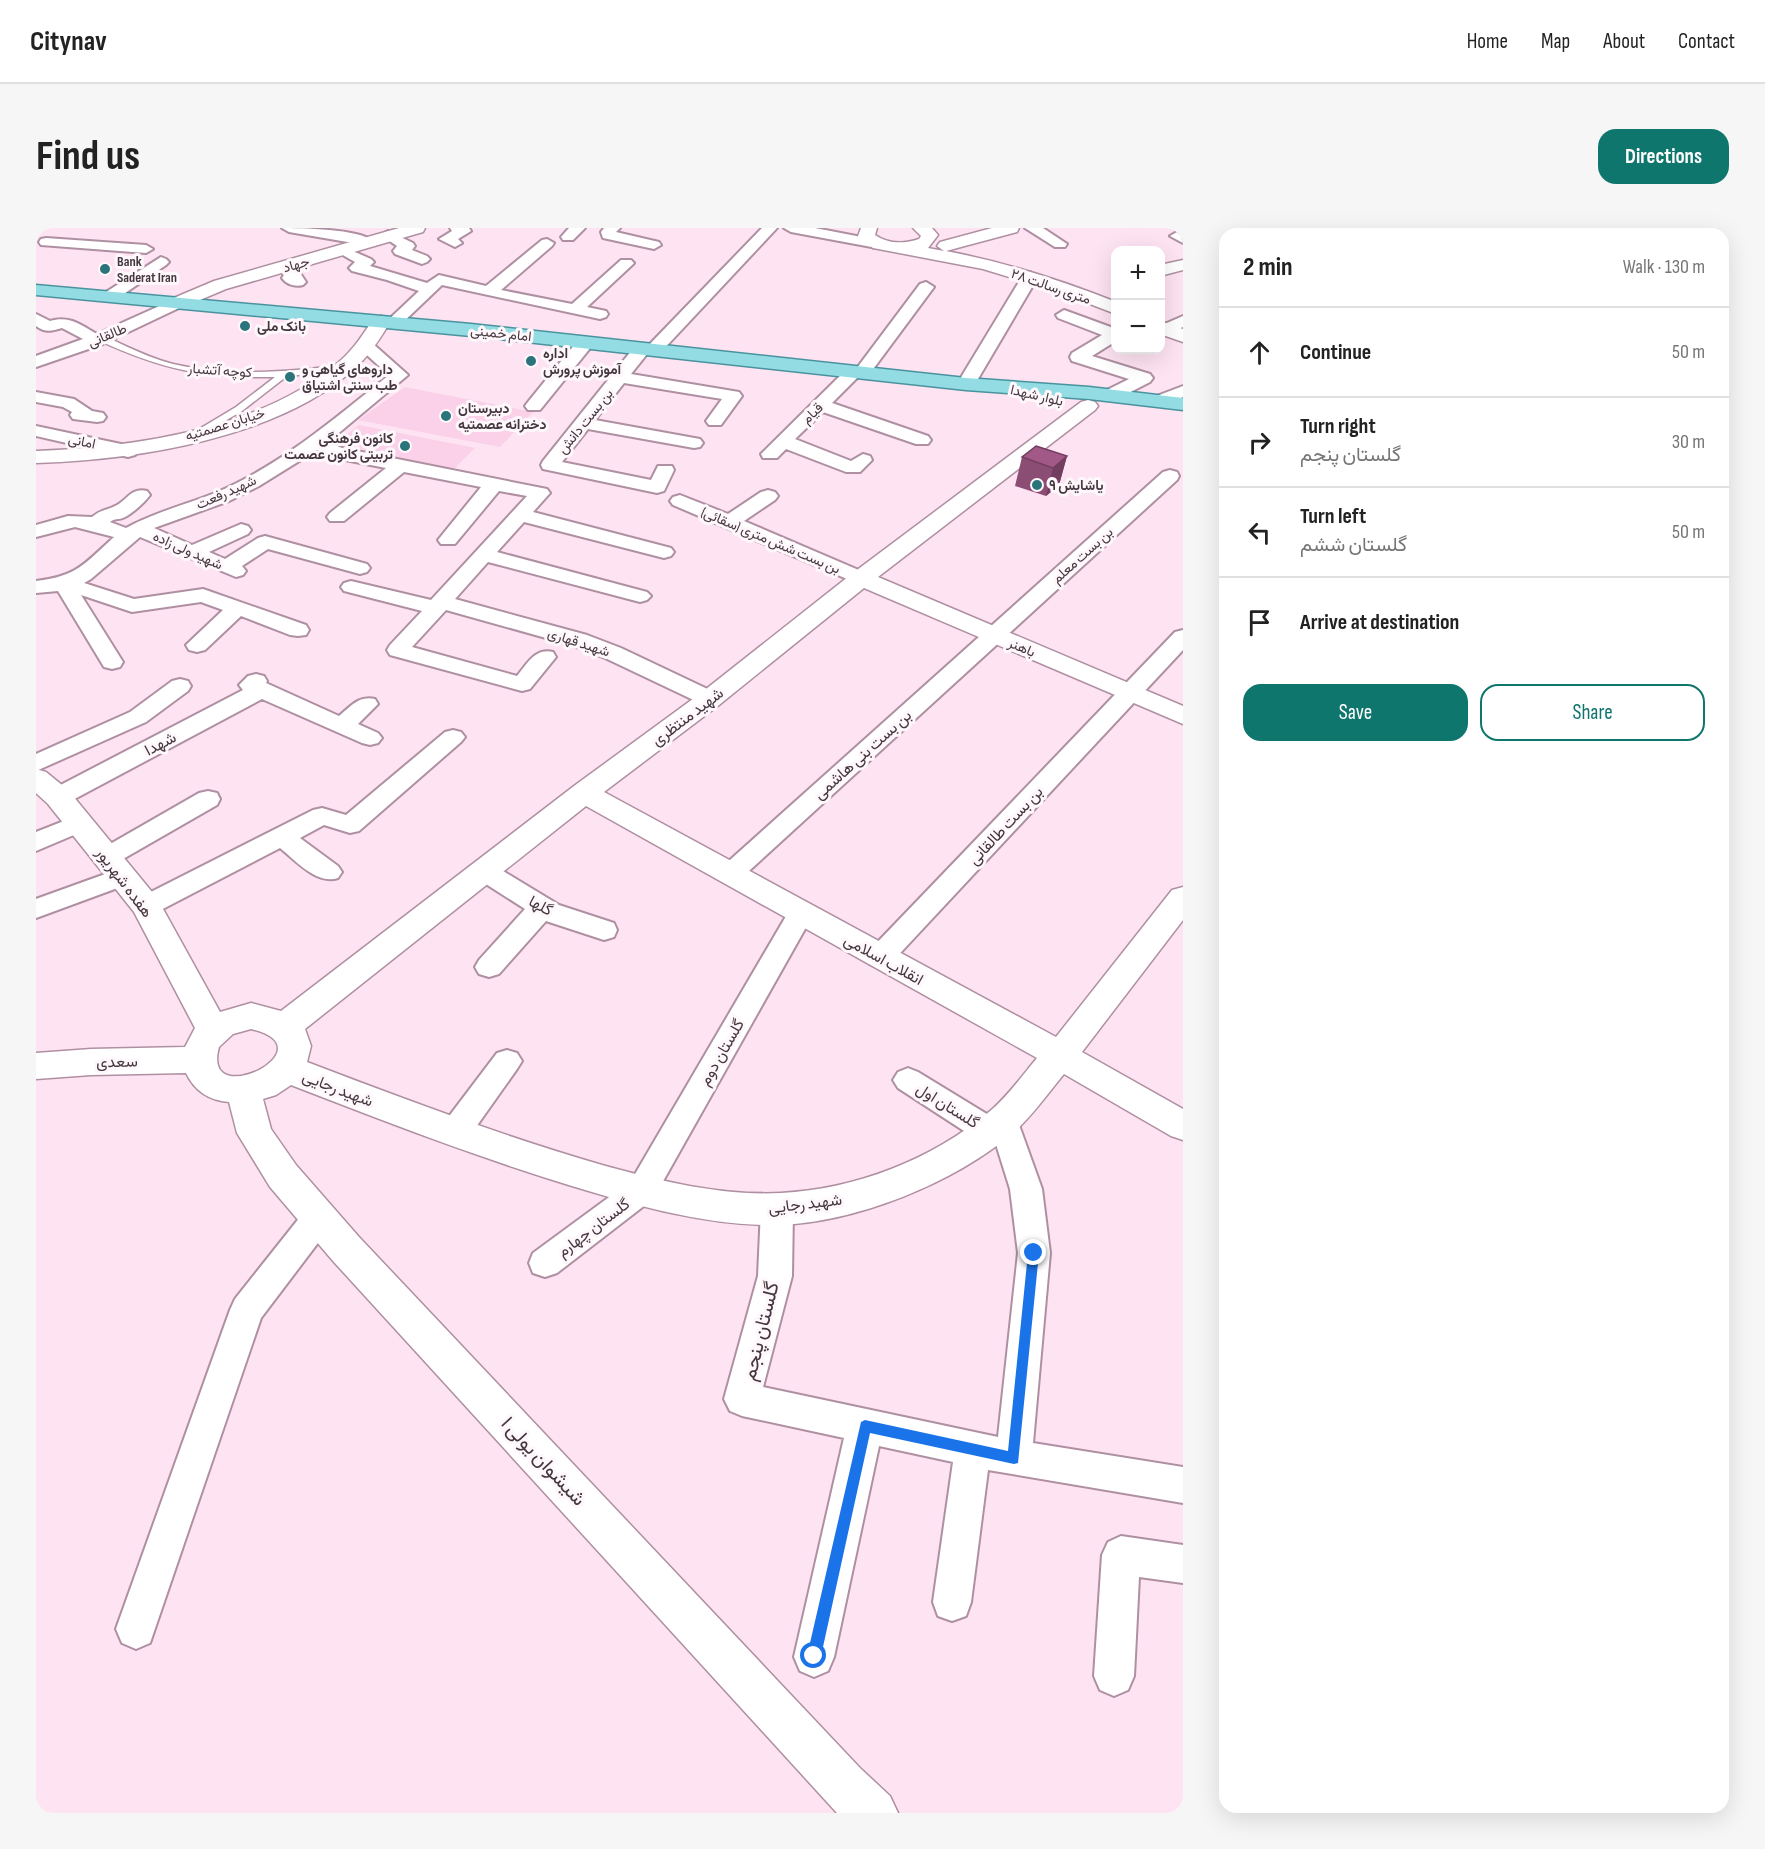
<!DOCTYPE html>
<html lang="en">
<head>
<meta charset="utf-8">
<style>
	:root { --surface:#fff; --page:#f6f6f6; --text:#222; --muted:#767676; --line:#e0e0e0; --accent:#0f766e }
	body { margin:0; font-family:"Sofia Sans Condensed",Vazirmatn,sans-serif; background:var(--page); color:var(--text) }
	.controls { position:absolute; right:18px; top:18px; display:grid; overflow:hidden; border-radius:12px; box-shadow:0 6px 24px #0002 }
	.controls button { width:54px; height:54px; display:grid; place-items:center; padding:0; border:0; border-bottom:2px solid var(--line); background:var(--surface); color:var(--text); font:30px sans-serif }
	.stop { position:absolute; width:18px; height:18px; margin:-14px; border:4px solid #1a73e8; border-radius:50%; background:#fff }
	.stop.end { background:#1a73e8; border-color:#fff; box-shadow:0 2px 6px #0008 }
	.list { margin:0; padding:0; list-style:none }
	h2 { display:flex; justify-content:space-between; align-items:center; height:78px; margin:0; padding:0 24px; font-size:26px }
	h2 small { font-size:20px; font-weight:400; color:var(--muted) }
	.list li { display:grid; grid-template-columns:39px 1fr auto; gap:18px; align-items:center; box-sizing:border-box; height:90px; padding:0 24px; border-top:2px solid var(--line) }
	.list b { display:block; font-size:22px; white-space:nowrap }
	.list p { margin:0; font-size:20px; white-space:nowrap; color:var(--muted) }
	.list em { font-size:20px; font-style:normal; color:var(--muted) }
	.actions { display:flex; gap:12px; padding:18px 24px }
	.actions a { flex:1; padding:14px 0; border:2px solid var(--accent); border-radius:18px; text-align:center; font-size:21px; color:var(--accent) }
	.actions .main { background:var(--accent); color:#fff }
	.icon { flex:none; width:33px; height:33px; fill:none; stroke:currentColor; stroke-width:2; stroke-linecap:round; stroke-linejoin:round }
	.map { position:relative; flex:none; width:1147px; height:1585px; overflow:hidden; border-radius:18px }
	header { display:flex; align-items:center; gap:36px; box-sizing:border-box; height:84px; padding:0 30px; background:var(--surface); border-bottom:2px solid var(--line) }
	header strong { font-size:28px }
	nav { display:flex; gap:33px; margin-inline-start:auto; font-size:21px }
	.intro { display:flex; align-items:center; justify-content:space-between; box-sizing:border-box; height:144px; padding:0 36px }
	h1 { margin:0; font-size:42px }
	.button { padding:15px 27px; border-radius:18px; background:var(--accent); color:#fff; font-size:21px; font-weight:700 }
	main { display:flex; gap:36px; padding:0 36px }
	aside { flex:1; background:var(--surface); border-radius:18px; box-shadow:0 6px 24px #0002 }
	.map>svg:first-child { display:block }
</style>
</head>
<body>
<header>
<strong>Citynav</strong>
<nav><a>Home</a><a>Map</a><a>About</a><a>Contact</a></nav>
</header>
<div class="intro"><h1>Find us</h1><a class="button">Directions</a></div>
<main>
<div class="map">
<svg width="1147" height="1585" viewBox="0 0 1147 1585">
	<rect width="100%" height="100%" fill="#fee3f2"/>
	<path fill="#fad1e9" d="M 369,159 L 497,184 L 464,219 L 322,192 Z
		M 323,197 L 439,220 L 417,242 L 300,215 Z"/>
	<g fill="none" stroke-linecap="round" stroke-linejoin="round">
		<g stroke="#af90a2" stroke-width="3">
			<path id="lane" d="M 62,108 L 68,108 C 90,118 113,130 137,136 C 192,149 252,144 308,137 L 312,140 L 308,143 L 251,148 L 206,183 L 163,208 L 160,207 L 160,203 L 200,179 L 239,149 C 167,150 127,142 62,112 Z"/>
		</g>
		<g stroke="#af90a2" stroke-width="4">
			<path id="street" d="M 246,0 C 263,0 325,1 336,13 L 329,17 L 253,4 Z
				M 414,0 L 433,0 L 435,3 L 422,11 L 426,15 L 419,19 L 403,11 L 416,3 Z
				M 533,0 L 549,0 L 537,12 L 527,12 L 525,9 Z
				M 568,0 L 584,0 L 580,4 L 623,14 L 625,17 L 618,21 L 567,10 L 565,4 Z
				M 726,0 L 741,0 L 623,126 L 611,126 L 595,146 L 703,164 L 706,168 L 685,197 L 673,197 L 670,193 L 686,171 L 588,155 L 559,192 L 664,211 L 667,215 L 664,219 L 658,220 L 552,201 L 526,234 L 615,252 L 622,238 L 636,238 L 638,242 L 628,263 L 621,265 L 507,241 L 505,237 L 507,233 L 600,117 L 612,118 Z
				M 748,0 L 779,0 L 841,12 L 848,16 L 841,20 L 755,4 Z
				M 989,0 L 1007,0 L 1031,16 L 1029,19 L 1019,19 Z
				M 352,3 L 377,15 L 379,18 L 376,22 L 391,28 L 394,31 L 391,34 L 386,36 L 359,26 L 357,23 L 361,18 L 345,7 Z
				M 1141,4 L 1147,5 L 1147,15 L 1134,8 Z
				M 10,10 L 110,17 L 117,21 L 110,25 L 5,17 L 3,14 L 5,11 Z
				M 511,11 L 518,15 L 516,18 L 465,62 L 536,76 L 585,32 L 595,32 L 598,35 L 595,38 L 551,79 L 570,83 L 572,86 L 570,89 L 564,91 L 406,57 L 363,98 L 357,100 L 349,95 L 383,63 L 351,52 L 316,43 L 313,40 L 319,34 L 298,22 L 305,18 L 335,31 L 338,34 L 334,38 L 391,55 L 403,47 L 450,58 L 506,12 Z
				M 125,29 L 130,31 L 133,34 L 130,37 L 79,72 L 67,72 L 65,69 L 67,66 Z
				M 248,34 L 264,45 L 270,54 L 267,57 C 260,59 251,57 246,50 L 248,47 L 240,39 Z
				M 994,44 L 1002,49 L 939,156 L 936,160 L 924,160 L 921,156 L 986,49 Z
				M 890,54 L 898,59 L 832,148 L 823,148 L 796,175 L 892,208 L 895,212 L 892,216 L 880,216 L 787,184 L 759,211 L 815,233 L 827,226 L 834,228 L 836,232 L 824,244 L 810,244 L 750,221 L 741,230 L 727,230 L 725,226 L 812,140 L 821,140 L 884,56 Z
				M 139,71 L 147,76 L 145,79 L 67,116 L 0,139 L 0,128 L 47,111 L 26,100 C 15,103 10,105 0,98 L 0,86 L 14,93 C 33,87 45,97 61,106 Z
				M 1028,82 L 1080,101 L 1080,113 L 1056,128 L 1114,146 L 1117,150 L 1114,154 L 1079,172 L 1067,172 L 1064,168 L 1067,164 L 1093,151 L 1036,133 L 1034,129 L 1036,125 L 1066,107 L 1022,90 L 1020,87 Z
				M 1147,88 L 1147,99 L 1124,109 L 1124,98 Z
				M 549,110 L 555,111 L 557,115 L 555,119 L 504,182 L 492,182 L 489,178 L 492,174 L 543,111 Z
				M 330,114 L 336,115 L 372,147 L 292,214 L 306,220 L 511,261 L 514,265 L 497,284 L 635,320 L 638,324 L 635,328 L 628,330 L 488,294 L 461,324 L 611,364 L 615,368 L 611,372 L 604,374 L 452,334 L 419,371 L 551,407 L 585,420 L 682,466 L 685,471 L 682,476 L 674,478 L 666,476 L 569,430 L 535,417 L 410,382 L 376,419 L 481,448 C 492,435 499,420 517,424 L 520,429 L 494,461 L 486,463 L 354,427 L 351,422 L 354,417 L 386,383 L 308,363 L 305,359 L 308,355 L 315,353 L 395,372 L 491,268 L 463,263 L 419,316 L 405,316 L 402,312 L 445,259 L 368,244 L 308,293 L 294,293 L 291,289 L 294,285 L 350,240 L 294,229 L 281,222 L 223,258 L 193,273 L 118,300 L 156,317 L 205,296 L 212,298 L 215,302 L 212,306 L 173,324 L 189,331 L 222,310 L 229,308 L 331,336 L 334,340 L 331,344 L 324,346 L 232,321 L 206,338 L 210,343 L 207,347 L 200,349 L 104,309 L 55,351 L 48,355 L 98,371 L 167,361 L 270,397 L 273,402 L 270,407 L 262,408 L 254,407 L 205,388 L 169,422 L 161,424 L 153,422 L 150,417 L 187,382 L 165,374 L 96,384 L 45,367 L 87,434 L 84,439 L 76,441 L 68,439 L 22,363 L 0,365 L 0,353 C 42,348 48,336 78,309 L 39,299 L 0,309 L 0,297 L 32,288 L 56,289 C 65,282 67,283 77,279 C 91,274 94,259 111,263 L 114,267 C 108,275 96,286 87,290 C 82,292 79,290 74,294 L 90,300 C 119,284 149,277 179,265 C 244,238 298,191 353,147 L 322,119 Z
				M 1147,158 L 1147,169 L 1130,177 L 1118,177 L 1115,173 L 1118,169 Z
				M 0,164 L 38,171 L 56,183 L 67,185 L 70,189 L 67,193 L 61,194 L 37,191 L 34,187 L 36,184 L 27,179 L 0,174 Z
				M 0,198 L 99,219 L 101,223 L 99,227 L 92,229 L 0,208 Z
				M 1134,242 L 1141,244 L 1143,248 L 1141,252 L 703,652 L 694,655 L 685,652 L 681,646 L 685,640 L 1127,244 Z
				M 732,262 L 739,264 L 742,268 L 739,272 L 708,293 L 832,346 L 835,350 L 832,354 L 825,356 L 818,354 L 637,277 L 634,273 L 637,269 L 644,267 L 692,286 L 725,264 Z
				M 1147,402 L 1147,422 L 854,736 L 844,739 L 834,736 L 830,729 L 834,722 L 1139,404 Z
				M 220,446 L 228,448 L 231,453 L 230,455 L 303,488 C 315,478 323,467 339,471 L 342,476 L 322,496 L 342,505 L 346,510 L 342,515 L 334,517 L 326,515 L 226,471 L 31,575 L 22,577 L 13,575 L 10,569 L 13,563 L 207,462 L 203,457 L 212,448 Z
				M 144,451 L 152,453 L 155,458 L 152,463 L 110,494 L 0,543 L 0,526 L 94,484 L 136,453 Z
				M 417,502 L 425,504 L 429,509 L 425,514 L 323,603 L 314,605 L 288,597 L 264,610 L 302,638 L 306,644 L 302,650 C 281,657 260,633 244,620 L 119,685 L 110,687 L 101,685 L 97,678 L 101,671 L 277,582 L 286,580 L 310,587 L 409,504 Z
				M 172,563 L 181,565 L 184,571 L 181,577 L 80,635 L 71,638 L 62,635 L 58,629 L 62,623 L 163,565 Z
				M 43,587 L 52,589 L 56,595 L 52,601 L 0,623 L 0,604 Z
				M 448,634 L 457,637 L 523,677 L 578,695 L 581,702 L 578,709 L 568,712 L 510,693 L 463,746 L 453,749 L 443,746 L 439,739 L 443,732 L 489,681 L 439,649 L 435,643 L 439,637 Z
				M 86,640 L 95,643 L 99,649 L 95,655 L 0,690 L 0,671 Z
				M 765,675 L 774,678 L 778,685 L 617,971 L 521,1045 L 509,1049 L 497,1045 L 493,1035 L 497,1025 L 595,953 L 756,678 Z
				M 471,822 L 481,825 L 486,833 L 481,841 L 430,913 L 419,916 L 408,913 L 404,904 L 408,895 L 461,825 Z
				M 872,840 L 882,844 L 954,888 L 956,883 L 967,880 L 978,883 L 1006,961 L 1014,1025 L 997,1215 L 1147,1239 L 1147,1275 L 952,1242 L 935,1374 L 930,1388 L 916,1393 L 902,1388 L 897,1374 L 917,1234 L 843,1218 L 798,1429 L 792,1443 L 778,1449 L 764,1443 L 758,1429 L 808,1210 L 706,1188 L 694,1183 L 688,1171 L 722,1048 L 725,981 L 730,971 L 741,967 L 752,971 L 757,981 L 756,1048 L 727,1159 L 962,1209 L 982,1025 L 974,961 L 959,913 L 953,915 L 942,912 L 862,860 L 857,852 L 862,844 Z
				M 283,975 L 294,979 L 299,989 L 294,999 L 225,1090 L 114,1415 L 100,1421 L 86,1415 L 80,1401 L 194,1082 L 199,1071 L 272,979 Z
				M 1085,1308 L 1147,1317 L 1147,1355 L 1103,1349 L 1098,1448 L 1092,1462 L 1078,1468 L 1064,1462 L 1058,1448 L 1066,1327 L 1072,1314 Z"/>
		</g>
		<g stroke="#af90a2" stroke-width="3">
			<path id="secondary" d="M 363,0 L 389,0 L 387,4 L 190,61 L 145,80 L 133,80 L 130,76 L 133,72 L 178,53 Z
				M 825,0 L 841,0 L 839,7 C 852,16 868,16 883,11 L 885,8 L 877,0 L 896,0 L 902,7 L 892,20 L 908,23 L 901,18 L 904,14 L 956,0 L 983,0 L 981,4 L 910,23 C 968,34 1025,52 1080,74 L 1080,86 L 1028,66 L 947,41 L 837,20 L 822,8 Z
				M 1147,32 L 1147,42 L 1124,48 L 1124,37 Z
				M 345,88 L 352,90 L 354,94 C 344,111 333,128 318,141 C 243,210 99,232 0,235 L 0,223 C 99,219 227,201 304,133 C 318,121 328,105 338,90 Z
				M 1124,93 L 1147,101 L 1147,114 L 1124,106 Z
				M 1052,172 L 1059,174 L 1062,178 L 1059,182 L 842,349 L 1147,478 L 1147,496 L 828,360 L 683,477 L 568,564 L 1020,809 L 1136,662 L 1147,659 L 1147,692 L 1046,824 L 1147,881 L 1147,912 L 1135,908 L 1028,846 C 1012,865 997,887 978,904 C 919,955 819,995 741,997 C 671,998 602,978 536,958 C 441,929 348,893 255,857 L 240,867 L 227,871 L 235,901 L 260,937 L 323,1009 L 824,1540 L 854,1568 L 862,1585 L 801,1585 L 297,1033 L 234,959 L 201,905 L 193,874 C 172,872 159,863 150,845 L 55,847 L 0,851 L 0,825 L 55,821 L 149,819 L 159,800 L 98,684 L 12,576 L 0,565 L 0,541 L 10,544 L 32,562 L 121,670 L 184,784 L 215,775 L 245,783 L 538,558 L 665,465 L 817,345 L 1045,174 ZM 550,578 L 1001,830 C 986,848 971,869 953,884 C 895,932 820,961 745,965 C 685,968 624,953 566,937 C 466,908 368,871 271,834 L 275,818 L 269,801 ZM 215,801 C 297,820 164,886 183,819 L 197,806 Z"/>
		</g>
		<g stroke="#49939e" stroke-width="3">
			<path id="primary" d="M 0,57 L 435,96 L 930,150 L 1053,159 L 1147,170 L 1147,182 L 1053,171 L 930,162 L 435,108 L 0,67 Z"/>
		</g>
		<use href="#lane" fill="#fff" fill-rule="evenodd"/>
		<use href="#street" fill="#fff" fill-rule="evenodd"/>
		<use href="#secondary" fill="#fff" fill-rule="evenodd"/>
		<use href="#primary" fill="#94dce3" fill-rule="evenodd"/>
	</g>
	<path fill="#8c4d75" d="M 1031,228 L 1023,257 L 1010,268 L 979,258 L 986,229 Z"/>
	<path fill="#723e5f" d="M 1031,228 L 1023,257 L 1010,268 L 1017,240 Z"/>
	<path fill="#a35988" stroke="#723e5f" stroke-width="1.5" d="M 1000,218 L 1031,228 L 1017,240 L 986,229 Z"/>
	<path fill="#1a73e8" d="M 998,1020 L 1003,1025 L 982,1235 L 978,1236 L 834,1205 L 785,1428 L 783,1433 L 778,1435 L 773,1433 L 771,1428 L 825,1194 L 829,1192 L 972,1223 L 992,1025 Z"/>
	<g fill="#2b747c" stroke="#fef7fb" stroke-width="2">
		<circle cx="69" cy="41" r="6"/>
		<circle cx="209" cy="98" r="6"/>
		<circle cx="495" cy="133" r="6"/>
		<circle cx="254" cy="149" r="6"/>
		<circle cx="410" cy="188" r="6"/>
		<circle cx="369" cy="218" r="6"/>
		<circle cx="1001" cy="257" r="6"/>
	</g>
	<g text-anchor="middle" stroke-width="6" stroke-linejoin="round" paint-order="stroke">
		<g font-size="14" font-weight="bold" fill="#44373e" stroke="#fef7fb" text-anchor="start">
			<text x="81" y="38">Bank<tspan x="81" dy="16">Saderat Iran</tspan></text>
			<text x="221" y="103">بانک ملی</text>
			<text x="507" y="130">اداره<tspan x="507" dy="16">آموزش پرورش</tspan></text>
			<text x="266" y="146">داروهای گیاهی و<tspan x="266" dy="16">طب سنتی اشتیاق</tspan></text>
			<text x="422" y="185">دبیرستان<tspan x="422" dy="16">دخترانه عصمتیه</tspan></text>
			<text x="357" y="215" text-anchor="end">کانون فرهنگی<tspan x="357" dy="16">تربیتی کانون عصمت</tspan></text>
			<text x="1013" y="262">یاشایش ۹</text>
		</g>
		<g font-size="14" fill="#44373e" stroke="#fef7fb">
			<text transform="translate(260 36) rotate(-16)" y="5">جهاد</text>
			<text transform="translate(1015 58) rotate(19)" y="5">۲۸ متری رسالت</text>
			<text transform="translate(465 105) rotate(6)" y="5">امام خمینی</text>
			<text transform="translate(71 107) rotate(-23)" y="5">طالقانی</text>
			<text transform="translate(184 142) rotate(4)" y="5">کوچه آتشبار</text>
			<text transform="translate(1001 167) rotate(13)" y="5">بلوار شهدا</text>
			<text transform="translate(776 185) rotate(-44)" y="5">قیام</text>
			<text transform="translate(549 193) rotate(-51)" y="5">بن بست دانش</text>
			<text transform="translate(189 196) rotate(-17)" y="5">خیابان عصمتیه</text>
			<text transform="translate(46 213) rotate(12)" y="5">امانی</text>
			<text transform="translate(190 264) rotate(-24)" y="5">شهید رفعت</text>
			<text transform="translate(735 312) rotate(23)" y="5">بن بست شش متری (سقائی)</text>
			<text transform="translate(152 322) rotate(24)" y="5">شهید ولی زاده</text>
			<text transform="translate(1046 327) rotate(-42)" y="5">بن بست معلم</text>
			<text transform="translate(543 414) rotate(18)" y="5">شهید قهاری</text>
			<text transform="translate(986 419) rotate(23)" y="5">باهنر</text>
		</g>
		<g font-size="16" fill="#44373e" stroke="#fef7fb">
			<text transform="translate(651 488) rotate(-37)" y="6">شهید منتظری</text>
			<text transform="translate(124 515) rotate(-28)" y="6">شهدا</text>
			<text transform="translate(826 526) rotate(-42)" y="6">بن بست بنی هاشمی</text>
			<text transform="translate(969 597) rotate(-47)" y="6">بن بست طالقانی</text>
			<text transform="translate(89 654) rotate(53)" y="6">هفده شهریور</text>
			<text transform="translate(505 677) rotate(28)" y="6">گلها</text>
			<text transform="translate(848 731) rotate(29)" y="6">انقلاب اسلامی</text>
			<text transform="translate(685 824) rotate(-60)" y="6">گلستان دوم</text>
			<text transform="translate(81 833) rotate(-1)" y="6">سعدی</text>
			<text transform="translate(302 860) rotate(21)" y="6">شهید رجایی</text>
			<text transform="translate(912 877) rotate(32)" y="6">گلستان اول</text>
			<text transform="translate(769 975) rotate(-7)" y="6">شهید رجایی</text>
			<text transform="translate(557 999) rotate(-37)" y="6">گلستان چهارم</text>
		</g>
		<g font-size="20" fill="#44373e" stroke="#fef7fb">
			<text transform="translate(724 1103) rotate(-76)" y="7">گلستان پنجم</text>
			<text transform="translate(508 1233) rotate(47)" y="7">شیشوان یولی ا</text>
		</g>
	</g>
</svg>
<div class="controls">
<button>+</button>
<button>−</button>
</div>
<div class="stop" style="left:778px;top:1428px"></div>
<div class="stop end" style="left:998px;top:1025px"></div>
</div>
<aside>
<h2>2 min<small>Walk · 130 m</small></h2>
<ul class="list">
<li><svg class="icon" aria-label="ahead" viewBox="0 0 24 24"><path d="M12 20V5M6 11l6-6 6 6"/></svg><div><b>Continue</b></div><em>50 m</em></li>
<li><svg class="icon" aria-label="right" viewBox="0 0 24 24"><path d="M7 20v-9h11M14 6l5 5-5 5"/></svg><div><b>Turn right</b><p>گلستان پنجم</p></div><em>30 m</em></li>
<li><svg class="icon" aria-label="left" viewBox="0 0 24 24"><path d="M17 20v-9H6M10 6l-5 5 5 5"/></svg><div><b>Turn left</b><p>گلستان ششم</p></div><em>50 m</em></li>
<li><svg class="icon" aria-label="arrive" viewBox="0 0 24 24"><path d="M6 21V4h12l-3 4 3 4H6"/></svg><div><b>Arrive at destination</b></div></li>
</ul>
<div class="actions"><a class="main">Save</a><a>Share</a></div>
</aside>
</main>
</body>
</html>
